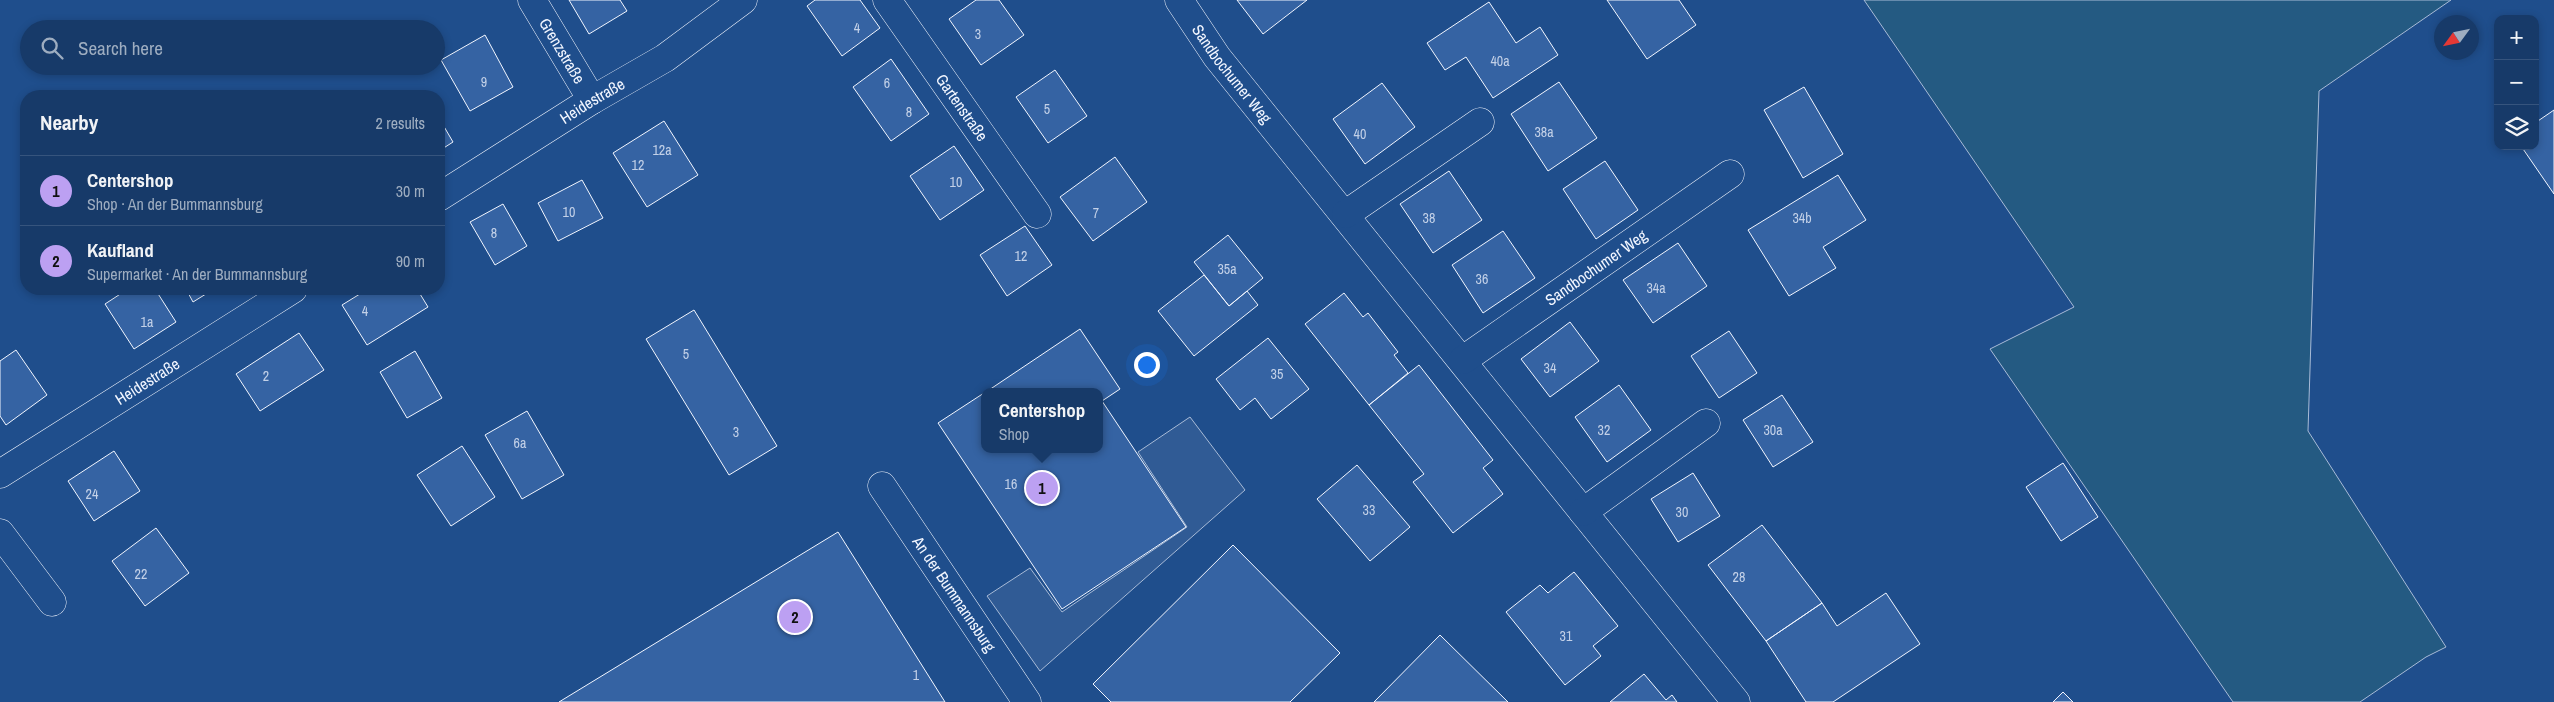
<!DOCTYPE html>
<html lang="en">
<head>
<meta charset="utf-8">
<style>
	:root { --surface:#173a69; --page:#244571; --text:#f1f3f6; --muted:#9eadc0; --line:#36547d; --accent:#bca0f2 }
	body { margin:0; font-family:"Archivo Narrow",sans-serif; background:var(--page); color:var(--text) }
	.controls { position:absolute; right:15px; top:15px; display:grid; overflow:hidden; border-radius:10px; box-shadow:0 2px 8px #0003 }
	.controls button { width:45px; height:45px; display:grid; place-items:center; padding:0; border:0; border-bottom:1px solid var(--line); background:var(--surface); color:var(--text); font:25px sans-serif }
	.compass { position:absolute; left:2434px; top:15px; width:45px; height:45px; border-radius:50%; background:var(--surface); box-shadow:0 2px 8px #0003; rotate:237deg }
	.you { position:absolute; left:1146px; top:364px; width:18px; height:18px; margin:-12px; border:4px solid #fff; border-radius:50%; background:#1a73e8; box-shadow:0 0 0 8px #1a73e833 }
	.badge { display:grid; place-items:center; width:32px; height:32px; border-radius:50%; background:var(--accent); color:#111; font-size:16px; font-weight:700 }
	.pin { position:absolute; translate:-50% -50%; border:2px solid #fff; box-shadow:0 1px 5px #0006 }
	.popup { position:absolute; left:981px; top:388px; width:122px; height:65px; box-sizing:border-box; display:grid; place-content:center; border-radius:10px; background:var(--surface); filter:drop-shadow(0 1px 4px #0005); font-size:16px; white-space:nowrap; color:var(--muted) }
	.popup b { font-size:19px; color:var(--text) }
	.popup::after { content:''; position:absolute; left:50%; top:100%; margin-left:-10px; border:10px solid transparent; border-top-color:var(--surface) }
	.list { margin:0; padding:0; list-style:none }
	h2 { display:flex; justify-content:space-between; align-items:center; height:65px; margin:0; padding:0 20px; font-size:21px }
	h2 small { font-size:16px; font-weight:400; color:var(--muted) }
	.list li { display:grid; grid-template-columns:32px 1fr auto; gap:15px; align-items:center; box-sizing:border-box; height:70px; padding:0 20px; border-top:1px solid var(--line) }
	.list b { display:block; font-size:19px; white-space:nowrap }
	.list p { margin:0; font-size:16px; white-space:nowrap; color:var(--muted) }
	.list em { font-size:16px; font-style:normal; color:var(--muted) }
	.icon { flex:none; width:28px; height:28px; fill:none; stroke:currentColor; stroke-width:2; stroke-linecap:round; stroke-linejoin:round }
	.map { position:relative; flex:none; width:2554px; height:702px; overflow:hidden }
	.search { position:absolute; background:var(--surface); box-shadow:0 2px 8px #0003; left:20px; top:20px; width:425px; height:55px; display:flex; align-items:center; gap:12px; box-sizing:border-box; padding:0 18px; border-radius:28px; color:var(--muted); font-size:19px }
	.panel { position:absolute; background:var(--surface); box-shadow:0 2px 8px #0003; left:20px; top:90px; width:425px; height:205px; border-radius:20px }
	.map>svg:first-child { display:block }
</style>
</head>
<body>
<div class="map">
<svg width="2554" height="702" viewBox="0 0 2554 702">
	<rect width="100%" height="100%" fill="#1f4e8c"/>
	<path fill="#245a82" stroke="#a8bbd7" d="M 1864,0 L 2451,0 L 2319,91 L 2308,431 L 2446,647 L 2426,657 L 2360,702 L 2233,702 L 1990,349 L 2074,307 Z"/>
	<path fill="#305b95" stroke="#a8bbd7" d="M 1190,417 L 1245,490 L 1040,671 L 987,596 L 1030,568 L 1062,612 L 1187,527 L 1138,452 Z"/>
	<path fill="#3563a3" stroke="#f2f6ff" d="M 569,0 L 620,0 L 627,11 L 589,34 Z
		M 815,0 L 860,0 L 880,28 L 842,56 L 807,6 Z
		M 976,0 L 999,0 L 1024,35 L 981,65 L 949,19 Z
		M 1237,0 L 1307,0 L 1263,34 Z
		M 1607,0 L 1679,0 L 1696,25 L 1647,59 Z
		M 1489,2 L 1516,43 L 1540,27 L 1558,55 L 1493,98 L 1466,57 L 1445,70 L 1427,43 Z
		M 485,35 L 513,87 L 470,111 L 441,60 Z
		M 891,59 L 929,114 L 891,141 L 853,87 Z
		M 1055,70 L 1087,116 L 1048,143 L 1016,97 Z
		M 1559,82 L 1597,138 L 1548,171 L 1511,114 Z
		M 1382,83 L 1415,127 L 1365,164 L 1333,119 Z
		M 1804,87 L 1843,154 L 1803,178 L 1764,110 Z
		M 2554,110 L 2554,194 L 2521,146 L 2535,146 L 2535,123 Z
		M 439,118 L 453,142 L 439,151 Z
		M 664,121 L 698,175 L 647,207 L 613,153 Z
		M 954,146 L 984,190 L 940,220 L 910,176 Z
		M 1115,157 L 1147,202 L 1093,241 L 1060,197 Z
		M 1605,161 L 1638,210 L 1596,239 L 1563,189 Z
		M 1449,171 L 1482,220 L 1433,253 L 1400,204 Z
		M 1838,175 L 1866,220 L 1823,247 L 1836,268 L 1789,296 L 1748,230 Z
		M 582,180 L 603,218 L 558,241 L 538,203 Z
		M 503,204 L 527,246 L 495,265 L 470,222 Z
		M 1025,226 L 1052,265 L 1007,296 L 980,255 Z
		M 1503,231 L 1535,278 L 1483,313 L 1452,265 Z
		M 1228,235 L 1263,278 L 1229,306 L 1194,262 Z
		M 1678,243 L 1707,286 L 1653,323 L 1623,280 Z
		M 1204,275 L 1229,306 L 1247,291 L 1258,305 L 1194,356 L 1158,311 Z
		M 128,289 L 155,289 L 176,322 L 134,349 L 105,304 Z
		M 186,289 L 214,289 L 193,302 Z
		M 368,289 L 417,289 L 428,307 L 367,345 L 342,305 Z
		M 1344,293 L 1363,317 L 1368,313 L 1398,352 L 1394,355 L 1408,373 L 1369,405 L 1305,324 Z
		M 694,310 L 777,446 L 729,475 L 646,339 Z
		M 1570,322 L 1599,361 L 1550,397 L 1521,359 Z
		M 1080,329 L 1120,389 L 1102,401 L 1186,527 L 1062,609 L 938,423 L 984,393 L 984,449 L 1100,449 L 1100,392 L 986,392 Z
		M 1729,331 L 1757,373 L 1719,398 L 1691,356 Z
		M 299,333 L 324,370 L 260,411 L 236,374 Z
		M 1268,338 L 1309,389 L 1271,419 L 1255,398 L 1240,410 L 1216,379 Z
		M 16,350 L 47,395 L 6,425 L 0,416 L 0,361 Z
		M 415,351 L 442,398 L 407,418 L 380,372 Z
		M 1419,365 L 1493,460 L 1483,468 L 1503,494 L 1453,533 L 1413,482 L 1424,474 L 1369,405 Z
		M 1619,385 L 1651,430 L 1607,462 L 1575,417 Z
		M 1782,395 L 1813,442 L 1773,467 L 1743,420 Z
		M 527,411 L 564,475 L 522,499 L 485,435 Z
		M 462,446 L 495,497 L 451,526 L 417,475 Z
		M 114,451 L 140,491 L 94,521 L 68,481 Z
		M 2063,463 L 2098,517 L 2061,541 L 2026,487 Z
		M 1357,465 L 1410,527 L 1370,561 L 1317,499 Z
		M 1693,473 L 1720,516 L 1678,542 L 1651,499 Z
		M 1762,525 L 1822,603 L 1766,641 L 1708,565 Z
		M 156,528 L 189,573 L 145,606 L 112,561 Z
		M 838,532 L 945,702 L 559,702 Z
		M 1233,545 L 1340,653 L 1290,702 L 1111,702 L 1093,684 Z
		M 1574,572 L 1618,626 L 1593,646 L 1601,656 L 1565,685 L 1506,612 L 1540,585 L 1548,593 Z
		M 1886,593 L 1920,644 L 1833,702 L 1806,702 L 1766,641 L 1822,603 L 1837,626 Z
		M 1440,635 L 1508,702 L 1374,702 Z
		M 1644,674 L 1666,700 L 1672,695 L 1677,702 L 1610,702 Z
		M 2063,692 L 2073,702 L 2053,702 Z"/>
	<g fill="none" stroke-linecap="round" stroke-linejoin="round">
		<g stroke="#f2f6ff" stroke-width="29">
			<g id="minor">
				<path id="s1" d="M 532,0 L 592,100"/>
				<path id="s2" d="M 887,0 L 1037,214"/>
				<path id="s3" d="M 1179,0 L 1217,57 L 1736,702"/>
				<path id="s4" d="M 439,197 L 592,100 L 665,58 L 743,0"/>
				<path d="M 1346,214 L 1480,122"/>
				<path id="s5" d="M 1463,360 L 1730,174"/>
				<path id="s6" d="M 0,474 L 293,289"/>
				<path id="s7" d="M 882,486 L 1027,702"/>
				<path d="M 1583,512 L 1706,423"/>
				<path d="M 0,533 L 52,602"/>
			</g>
		</g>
		<use href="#minor" stroke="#1f4e8c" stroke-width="28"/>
	</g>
	<g text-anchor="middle" stroke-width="4" stroke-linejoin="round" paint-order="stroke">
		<g font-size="14" fill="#c3d1e8">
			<text x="857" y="33">4</text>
			<text x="978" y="39">3</text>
			<text x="1500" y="66">40a</text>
			<text x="484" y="87">9</text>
			<text x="887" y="88">6</text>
			<text x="1047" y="114">5</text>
			<text x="909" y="117">8</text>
			<text x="1544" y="137">38a</text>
			<text x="1360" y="139">40</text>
			<text x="662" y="155">12a</text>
			<text x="638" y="170">12</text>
			<text x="956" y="187">10</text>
			<text x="569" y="217">10</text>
			<text x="1096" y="218">7</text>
			<text x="1429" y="223">38</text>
			<text x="1802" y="223">34b</text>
			<text x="494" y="238">8</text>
			<text x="1021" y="261">12</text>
			<text x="1227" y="274">35a</text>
			<text x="1482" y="284">36</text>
			<text x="1656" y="293">34a</text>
			<text x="365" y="316">4</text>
			<text x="147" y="327">1a</text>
			<text x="686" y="359">5</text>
			<text x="1550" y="373">34</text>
			<text x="1277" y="379">35</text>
			<text x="266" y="381">2</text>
			<text x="1604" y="435">32</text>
			<text x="1773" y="435">30a</text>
			<text x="736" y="437">3</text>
			<text x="520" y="448">6a</text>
			<text x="1011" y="489">16</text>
			<text x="92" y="499">24</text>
			<text x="1369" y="515">33</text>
			<text x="1682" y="517">30</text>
			<text x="141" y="579">22</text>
			<text x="1739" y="582">28</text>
			<text x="1566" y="641">31</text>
			<text x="916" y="680">1</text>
		</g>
		<g font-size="16" fill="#f2f6ff" stroke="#1f4e8c">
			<text dy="6" stroke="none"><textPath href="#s1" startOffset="59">Grenzstraße</textPath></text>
			<text dy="6" stroke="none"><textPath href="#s3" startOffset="91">Sandbochumer Weg</textPath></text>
			<text dy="6" stroke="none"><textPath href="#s4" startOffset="181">Heidestraße</textPath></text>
			<text dy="6" stroke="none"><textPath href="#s2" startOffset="131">Gartenstraße</textPath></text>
			<text dy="6" stroke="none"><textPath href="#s5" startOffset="162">Sandbochumer Weg</textPath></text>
			<text dy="6" stroke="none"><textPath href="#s6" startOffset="174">Heidestraße</textPath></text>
			<text dy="6" stroke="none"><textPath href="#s7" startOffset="130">An der Bummannsburg</textPath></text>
		</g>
	</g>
</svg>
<div class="controls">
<button>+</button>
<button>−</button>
<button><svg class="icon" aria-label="layers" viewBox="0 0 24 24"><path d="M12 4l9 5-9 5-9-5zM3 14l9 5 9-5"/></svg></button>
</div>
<svg class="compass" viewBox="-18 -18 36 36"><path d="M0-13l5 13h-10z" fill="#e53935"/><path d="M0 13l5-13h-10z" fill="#9eadc0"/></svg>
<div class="you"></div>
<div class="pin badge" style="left:1042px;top:488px">1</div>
<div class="popup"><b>Centershop</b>Shop</div>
<div class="pin badge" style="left:795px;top:617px">2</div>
<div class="search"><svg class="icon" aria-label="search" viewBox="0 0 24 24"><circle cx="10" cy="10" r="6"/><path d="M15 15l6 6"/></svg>Search here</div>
<section class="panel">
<h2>Nearby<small>2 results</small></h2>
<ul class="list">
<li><span class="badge">1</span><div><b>Centershop</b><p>Shop · An der Bummannsburg</p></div><em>30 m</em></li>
<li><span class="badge">2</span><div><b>Kaufland</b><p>Supermarket · An der Bummannsburg</p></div><em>90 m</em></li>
</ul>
</section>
</div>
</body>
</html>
